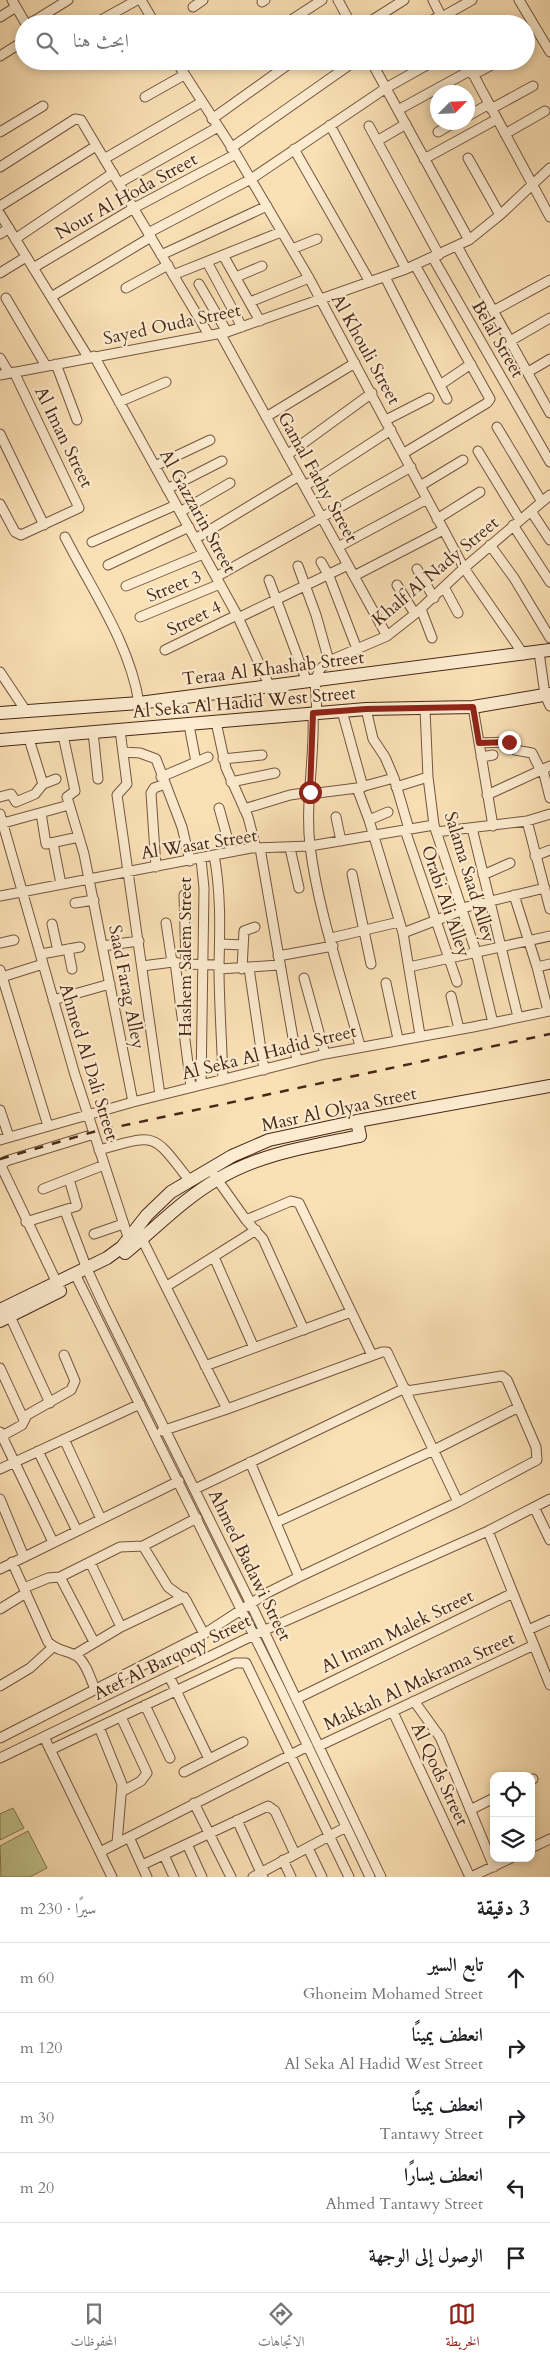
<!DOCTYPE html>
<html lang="ar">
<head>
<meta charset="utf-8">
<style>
	:root { --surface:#fff; --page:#f2f2f2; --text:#202124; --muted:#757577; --line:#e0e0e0; --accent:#8f2418 }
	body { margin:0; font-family:Cardo,Amiri,serif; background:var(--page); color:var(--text); direction:rtl }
	.controls { position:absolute; right:15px; bottom:15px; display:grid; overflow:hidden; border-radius:10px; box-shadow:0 2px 8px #0003 }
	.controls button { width:45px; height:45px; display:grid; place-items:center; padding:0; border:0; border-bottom:1px solid var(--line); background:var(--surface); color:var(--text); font:25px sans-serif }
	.compass { position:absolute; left:430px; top:85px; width:45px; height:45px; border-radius:50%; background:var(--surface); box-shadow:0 2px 8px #0003; rotate:66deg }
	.stop { position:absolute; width:15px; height:15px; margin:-11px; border:4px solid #8f2418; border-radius:50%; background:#fff }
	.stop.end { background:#8f2418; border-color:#fff; box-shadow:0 1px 5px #0008 }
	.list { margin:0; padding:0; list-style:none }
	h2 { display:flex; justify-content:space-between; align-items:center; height:65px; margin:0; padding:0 20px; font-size:21px }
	h2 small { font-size:16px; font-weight:400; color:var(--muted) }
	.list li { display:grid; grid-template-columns:32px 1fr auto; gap:15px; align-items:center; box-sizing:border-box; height:70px; padding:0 20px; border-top:1px solid var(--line) }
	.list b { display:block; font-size:19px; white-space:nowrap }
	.list p { margin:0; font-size:16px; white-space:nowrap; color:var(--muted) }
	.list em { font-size:16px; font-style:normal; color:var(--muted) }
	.icon { flex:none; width:28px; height:28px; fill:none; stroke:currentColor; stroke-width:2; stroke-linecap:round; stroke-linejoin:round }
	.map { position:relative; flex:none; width:550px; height:1877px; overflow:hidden; direction:ltr }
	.search { position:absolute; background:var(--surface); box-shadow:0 2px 8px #0003; left:15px; right:15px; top:15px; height:55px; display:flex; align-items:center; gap:12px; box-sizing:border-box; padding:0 18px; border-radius:28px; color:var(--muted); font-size:19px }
	.sheet { height:415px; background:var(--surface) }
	nav { display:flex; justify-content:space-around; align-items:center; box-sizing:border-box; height:70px; border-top:1px solid var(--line); background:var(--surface); font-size:14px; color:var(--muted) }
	nav a { display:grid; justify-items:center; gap:2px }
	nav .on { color:var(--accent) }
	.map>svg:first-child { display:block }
</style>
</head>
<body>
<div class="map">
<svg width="550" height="1877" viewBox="0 0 550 1877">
	<rect width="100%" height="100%" fill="#fae0b5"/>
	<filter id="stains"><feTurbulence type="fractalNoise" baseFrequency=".004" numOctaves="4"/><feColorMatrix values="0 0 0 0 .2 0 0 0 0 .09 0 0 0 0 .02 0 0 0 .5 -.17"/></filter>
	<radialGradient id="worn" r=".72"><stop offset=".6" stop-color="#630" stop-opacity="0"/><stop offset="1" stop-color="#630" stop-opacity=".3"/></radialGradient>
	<path fill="#c1c18b" stroke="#847452" d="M 13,1808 L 24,1828 L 0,1840 L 0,1814 Z
		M 28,1831 L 47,1868 L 30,1877 L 1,1877 L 0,1846 Z"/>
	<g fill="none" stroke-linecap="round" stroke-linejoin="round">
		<g stroke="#745540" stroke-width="11">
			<path id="street" d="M 12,0 L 26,24
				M 141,0 L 155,24
				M 338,0 L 351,24
				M 433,0 L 445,24
				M 519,0 L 550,52
				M 262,2 L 265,0
				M 193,7 L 203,0
				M 0,17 L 16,7
				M 442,17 L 472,0
				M 29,24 L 68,0
				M 94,24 L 137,0
				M 285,24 L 322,0
				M 366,24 L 404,0
				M 426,24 L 441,15
				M 501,24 L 504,22
				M 0,56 L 24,41
				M 176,61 L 236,154 L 309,278 L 464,568 L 524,655
				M 371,61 L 469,240
				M 466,61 L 550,217
				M 473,75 L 499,61
				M 145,97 L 184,75
				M 491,109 L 533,86
				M 398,110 L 471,70
				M 468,116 L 489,104
				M 212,119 L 293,61
				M 330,125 L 406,269
				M 369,126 L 439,255
				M 0,132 L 43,106
				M 438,132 L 455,122
				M 505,134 L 545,111
				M 377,141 L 406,124
				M 231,148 L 355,61
				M 294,149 L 370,282
				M 468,158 L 500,215
				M 104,159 L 202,102
				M 424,159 L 497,119
				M 0,167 L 75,119 L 81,120 L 209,335
				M 119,183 L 218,127
				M 0,206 L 96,146
				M 0,214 L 88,357
				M 148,233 L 251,179 L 386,88 L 434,61
				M 0,234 L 9,228
				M 15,239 L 113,173
				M 457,246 L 550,413
				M 292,249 L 317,239
				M 161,255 L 267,206
				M 223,255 L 260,321
				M 433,258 L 550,462
				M 207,262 L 242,327
				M 33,268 L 134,208 L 236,154
				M 0,273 L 26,257
				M 173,275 L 281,232
				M 236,277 L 262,266
				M 385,277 L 447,399
				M 199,284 L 227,332
				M 126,288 L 168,265
				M 51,297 L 151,237
				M 6,298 L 46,366
				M 250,302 L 309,278
				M 493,311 L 550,280
				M 220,333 L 387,636
				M 510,341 L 550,318
				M 94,356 L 237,615 L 269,685
				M 0,358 L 9,373
				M 56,364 L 77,420
				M 528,372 L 550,359
				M 0,375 L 227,332 L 406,269 L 469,240 L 500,215 L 550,168
				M 440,385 L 471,364
				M 119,402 L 166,382
				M 266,417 L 355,363
				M 386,420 L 429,398
				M 497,427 L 542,502
				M 0,434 L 44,525
				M 478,451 L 520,520
				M 404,453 L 487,403 L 490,399 L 415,265
				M 287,455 L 372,393
				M 155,466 L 210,440
				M 305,486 L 391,430
				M 420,486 L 463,460
				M 167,489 L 222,461
				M 0,504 L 15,532 L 21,535 L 79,508 L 14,372
				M 531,511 L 550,540
				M 180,512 L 230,483
				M 437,519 L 480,492
				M 513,525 L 550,582
				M 65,537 C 92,590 130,644 139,703
				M 195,539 L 299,476
				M 92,542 L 176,505
				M 490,545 L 514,578 L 550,638
				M 338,547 L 427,499
				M 321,562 L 329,576 L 357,649
				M 108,565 L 189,527
				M 298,566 L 316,615 L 329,661
				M 417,569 L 434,598
				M 354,576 L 443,530
				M 216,577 L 411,467
				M 269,580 L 307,682
				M 397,585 L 415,614
				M 126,586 L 203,554
				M 444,587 L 458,613
				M 421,609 L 432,638
				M 140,617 L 220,584
				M 238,618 L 348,565
				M 165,650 L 237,615
				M 539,652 L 545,695 L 550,706
				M 0,672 L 26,711
				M 473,707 L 493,826
				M 366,709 L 373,739 L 385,757 L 394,778 L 409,829
				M 425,709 L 428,777 L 434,825 L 476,952 L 493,1023
				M 342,711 L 363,787
				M 313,713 C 315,757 305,803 310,846 C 318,911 343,982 360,1046
				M 317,713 L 315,681 L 320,669 L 329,661 L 387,636 L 415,614 L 464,568 L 550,495
				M 216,722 L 226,768 L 248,817 L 256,848
				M 189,725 L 196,762
				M 120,730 L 127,784 L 117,795 L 160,1095
				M 93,732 L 98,779
				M 63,735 L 75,791 L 67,797 L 84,854 L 133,1102
				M 29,739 L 43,784
				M 479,743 L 509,742 L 515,750 L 532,753 L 541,771
				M 123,752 L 140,753 L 156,759 L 182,827 L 190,861
				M 481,757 L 493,755
				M 223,759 L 262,755
				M 543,770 L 550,798
				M 161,777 L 208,757
				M 231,782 L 275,773
				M 396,787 L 428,777
				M 357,788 L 369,820 L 403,933 L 420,1035
				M 310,794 L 357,788 L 394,778
				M 487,795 L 550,766
				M 0,797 L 11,794 L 16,802 L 35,794 L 43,784 L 56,779
				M 219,808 L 231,851
				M 244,809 L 290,795 L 311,792
				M 41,813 L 46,844 L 79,837
				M 0,814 L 75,1075 L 129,1240
				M 336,817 L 341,841
				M 369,820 L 388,812
				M 527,821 L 550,909
				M 0,824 L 69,805
				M 472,828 L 518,1017
				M 405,830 L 457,982
				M 436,832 L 527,821 L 550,814
				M 53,843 L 61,884
				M 260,848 L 297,1061
				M 290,848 L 299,888
				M 214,855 C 221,892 220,928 219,966 C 219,1004 222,1042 223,1080
				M 535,856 L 550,850
				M 201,859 L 204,888 L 201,1085
				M 156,867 L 151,793 L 154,788 L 165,784
				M 352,874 L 371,964
				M 483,875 L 510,863
				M 184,895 L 186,965
				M 514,895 L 537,967 L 548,1011
				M 0,896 L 251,848 L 310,846 L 434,825
				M 75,903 L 94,900
				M 462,908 L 545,888
				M 166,923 L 172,962
				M 52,924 L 58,951
				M 403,933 L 463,910
				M 331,938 L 399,922
				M 0,943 L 14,940
				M 221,944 L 243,945
				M 102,946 L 139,941
				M 68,949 L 72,969
				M 41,954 L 80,947
				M 278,956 L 333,946
				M 175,962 L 191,1087
				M 142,966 L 173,962 L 183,964 L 219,965
				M 409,967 L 550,936
				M 537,967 L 550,964
				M 249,968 L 264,1070
				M 220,969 L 279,965
				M 242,969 L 244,931 L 255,927
				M 0,970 L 48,1126
				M 2,977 L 43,964
				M 304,978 L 325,1054
				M 386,983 L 398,1039
				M 451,996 L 459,1029
				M 53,1000 L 110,984
				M 0,1110 L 9,1137
				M 0,1140 L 133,1102 L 325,1054 L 473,1027 L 550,1011
				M 99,1150 C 157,1134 152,1132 189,1180
				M 214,1175 L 246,1220 L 263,1239 L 304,1330
				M 43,1189 L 104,1165
				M 65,1211 L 87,1269 L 105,1308 L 251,1604 L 381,1877
				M 246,1220 L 291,1201 L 299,1203 L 372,1355
				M 26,1222 L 77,1206 L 69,1179
				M 94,1234 L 123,1224
				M 140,1235 L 227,1409
				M 214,1257 L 254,1348
				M 75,1274 L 282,1692 L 370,1877
				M 57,1283 L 1,1166 L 6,1161 L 94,1134
				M 167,1286 L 256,1230
				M 8,1312 L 50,1403
				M 205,1366 L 351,1312
				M 0,1368 L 24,1420
				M 162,1431 L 227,1409 L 382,1352 L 387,1352 L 458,1502
				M 0,1432 L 53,1542
				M 2,1436 L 22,1425 L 27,1415 L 71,1390 L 75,1381 L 64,1355
				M 64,1439 L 101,1519
				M 38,1451 L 77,1531
				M 250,1462 L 299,1577
				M 0,1469 L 140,1404
				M 195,1489 L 405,1388
				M 0,1499 L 24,1557
				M 534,1507 L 550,1540
				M 277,1522 L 434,1450 L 519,1407
				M 488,1531 L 550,1685
				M 143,1546 L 168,1587 L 186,1600 L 204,1634
				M 12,1562 L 48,1642 C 58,1652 68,1650 78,1657 C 86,1663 91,1680 95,1689
				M 90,1562 L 121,1627
				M 0,1569 L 179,1481
				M 60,1577 L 94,1642
				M 24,1588 L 48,1578 L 60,1577 L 120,1547 L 143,1546 L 197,1518
				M 0,1609 L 26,1593
				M 528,1630 L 550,1620
				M 74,1655 L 121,1627 L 184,1597
				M 169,1676 L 209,1759
				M 0,1686 L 30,1668 L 53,1647
				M 296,1699 L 513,1593
				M 414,1701 L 440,1737 L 494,1867
				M 145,1705 L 170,1758
				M 393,1712 L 470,1877
				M 121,1717 L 147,1773 L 141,1781 L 123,1791
				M 99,1727 L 122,1784 L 117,1843
				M 44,1737 L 112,1877
				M 0,1738 L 204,1634 L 267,1593 L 299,1577 L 458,1502 L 537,1460 L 536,1447 L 507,1380 L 502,1376 L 407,1391
				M 319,1746 L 534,1645
				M 50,1750 L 235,1663 L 246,1663 L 349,1877
				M 0,1758 L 254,1635 L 488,1531 L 550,1499
				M 184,1772 L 243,1742
				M 531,1780 L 533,1779
				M 194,1803 L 231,1877
				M 470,1810 L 494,1798
				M 237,1820 L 263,1877
				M 129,1837 L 147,1877
				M 187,1844 L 202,1877
				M 308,1848 L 322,1877
				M 531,1848 L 550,1839
				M 100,1852 L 308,1746
				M 164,1855 L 174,1877
				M 283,1860 L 291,1877
				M 142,1865 L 268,1806 L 275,1811 L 295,1854
				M 253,1877 L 346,1827
				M 471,1877 L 511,1858"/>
		</g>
		<g stroke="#472719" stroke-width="14">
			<path id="secondary" d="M 0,713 L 139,703 L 550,650
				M 0,740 L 366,709 L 473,707 L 550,694
				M 125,1253 C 156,1228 183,1199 218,1179 C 261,1153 312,1146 360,1136 L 357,1121
				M 0,1310 L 107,1258 L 122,1247 L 147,1215 L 171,1192 L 232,1156 L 269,1140 L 357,1121 L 550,1086
				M 0,1321 L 60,1291"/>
		</g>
		<use href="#street" stroke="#fcebcf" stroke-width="9"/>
		<use href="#secondary" stroke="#fcebcf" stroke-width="12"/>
		<path stroke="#472719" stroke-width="2.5" stroke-dasharray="9 9" stroke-linecap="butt" d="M 0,1159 L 93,1132 L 550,1034"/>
	</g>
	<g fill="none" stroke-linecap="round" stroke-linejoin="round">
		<path stroke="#8f2418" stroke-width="6" d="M 310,792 L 313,713 L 366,709 L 473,707 L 479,743 L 509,742"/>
	</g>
	<g text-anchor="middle" stroke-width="4.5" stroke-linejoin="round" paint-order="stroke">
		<g font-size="18" fill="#472719" stroke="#fcebcf">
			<text transform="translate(126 196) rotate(-29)" y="6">Nour Al Hoda Street</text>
			<text transform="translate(172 324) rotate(-12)" y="6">Sayed Ouda Street</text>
			<text transform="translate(498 339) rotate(60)" y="6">Belal Street</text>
			<text transform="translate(366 349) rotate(61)" y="6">Al Khouli Street</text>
			<text transform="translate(64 437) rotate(64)" y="6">Al Iman Street</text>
			<text transform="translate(318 477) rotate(61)" y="6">Gamal Fathy Street</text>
			<text transform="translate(198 511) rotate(61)" y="6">Al Gazzarin Street</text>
			<text transform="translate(435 571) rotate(-40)" y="6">Khalf Al Nady Street</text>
			<text transform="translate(174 586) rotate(-22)" y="6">Street 3</text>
			<text transform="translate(194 618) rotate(-26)" y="6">Street 4</text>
			<text transform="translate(273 668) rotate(-7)" y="6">Teraa Al Khashab Street</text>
			<text transform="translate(244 702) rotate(-5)" y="6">Al Seka Al Hadid West Street</text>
			<text transform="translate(199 844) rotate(-9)" y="6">Al Wasat Street</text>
			<text transform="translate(470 877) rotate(73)" y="6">Salama Saad Alley</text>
			<text transform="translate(446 901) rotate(71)" y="6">Orabi Ali Alley</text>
			<text transform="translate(185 957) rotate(-90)" y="6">Hashem Salem Street</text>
			<text transform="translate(127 987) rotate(79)" y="6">Saad Farag Alley</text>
			<text transform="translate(269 1052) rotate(-14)" y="6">Al Seka Al Hadid Street</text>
			<text transform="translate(89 1062) rotate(73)" y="6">Ahmed Al Dali Street</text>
			<text transform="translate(339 1109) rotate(-12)" y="6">Masr Al Olyaa Street</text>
			<text transform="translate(250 1565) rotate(64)" y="6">Ahmed Badawi Street</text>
			<text transform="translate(397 1631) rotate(-26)" y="6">Al Imam Malek Street</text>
			<text transform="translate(172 1657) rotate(-26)" y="6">Atef Al Barqoqy Street</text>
			<text transform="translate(419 1681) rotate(-25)" y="6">Makkah Al Makrama Street</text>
			<text transform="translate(440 1774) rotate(65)" y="6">Al Qods Street</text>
		</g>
	</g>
	<rect width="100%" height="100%" filter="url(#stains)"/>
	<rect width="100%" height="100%" fill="url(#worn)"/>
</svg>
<div class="controls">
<button><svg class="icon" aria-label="locate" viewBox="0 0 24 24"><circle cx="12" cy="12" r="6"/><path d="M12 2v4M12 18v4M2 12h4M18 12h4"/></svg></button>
<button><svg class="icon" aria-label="layers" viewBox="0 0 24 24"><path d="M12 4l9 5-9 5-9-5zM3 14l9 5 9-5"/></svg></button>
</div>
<svg class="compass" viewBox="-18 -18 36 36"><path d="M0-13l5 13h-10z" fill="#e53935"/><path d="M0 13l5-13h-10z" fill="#757577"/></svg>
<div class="stop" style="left:310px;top:792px"></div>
<div class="stop end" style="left:509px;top:742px"></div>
<div class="search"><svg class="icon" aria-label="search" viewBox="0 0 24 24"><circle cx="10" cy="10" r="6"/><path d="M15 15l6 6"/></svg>ابحث هنا</div>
</div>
<section class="sheet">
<h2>3 دقيقة<small>سيرًا · 230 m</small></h2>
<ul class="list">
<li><svg class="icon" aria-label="ahead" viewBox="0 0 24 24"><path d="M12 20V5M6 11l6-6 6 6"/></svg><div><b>تابع السير</b><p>Ghoneim Mohamed Street</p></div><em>60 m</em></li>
<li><svg class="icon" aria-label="right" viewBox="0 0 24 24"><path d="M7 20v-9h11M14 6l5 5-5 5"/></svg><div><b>انعطف يمينًا</b><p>Al Seka Al Hadid West Street</p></div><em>120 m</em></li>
<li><svg class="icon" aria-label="right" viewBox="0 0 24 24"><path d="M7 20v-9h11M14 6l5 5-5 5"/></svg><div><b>انعطف يمينًا</b><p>Tantawy Street</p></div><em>30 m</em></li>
<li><svg class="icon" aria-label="left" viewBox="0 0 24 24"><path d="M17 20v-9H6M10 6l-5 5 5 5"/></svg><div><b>انعطف يسارًا</b><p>Ahmed Tantawy Street</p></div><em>20 m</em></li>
<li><svg class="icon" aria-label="arrive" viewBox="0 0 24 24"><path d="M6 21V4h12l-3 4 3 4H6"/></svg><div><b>الوصول إلى الوجهة</b></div></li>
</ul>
</section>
<nav>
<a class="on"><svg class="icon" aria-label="map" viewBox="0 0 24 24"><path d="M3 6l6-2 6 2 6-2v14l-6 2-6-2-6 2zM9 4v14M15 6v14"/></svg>الخريطة</a>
<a><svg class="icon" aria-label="directions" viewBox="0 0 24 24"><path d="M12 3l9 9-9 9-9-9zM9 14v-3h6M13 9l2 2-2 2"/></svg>الاتجاهات</a>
<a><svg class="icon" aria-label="saved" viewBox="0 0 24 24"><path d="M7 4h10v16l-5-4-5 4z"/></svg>المحفوظات</a>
</nav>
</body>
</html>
